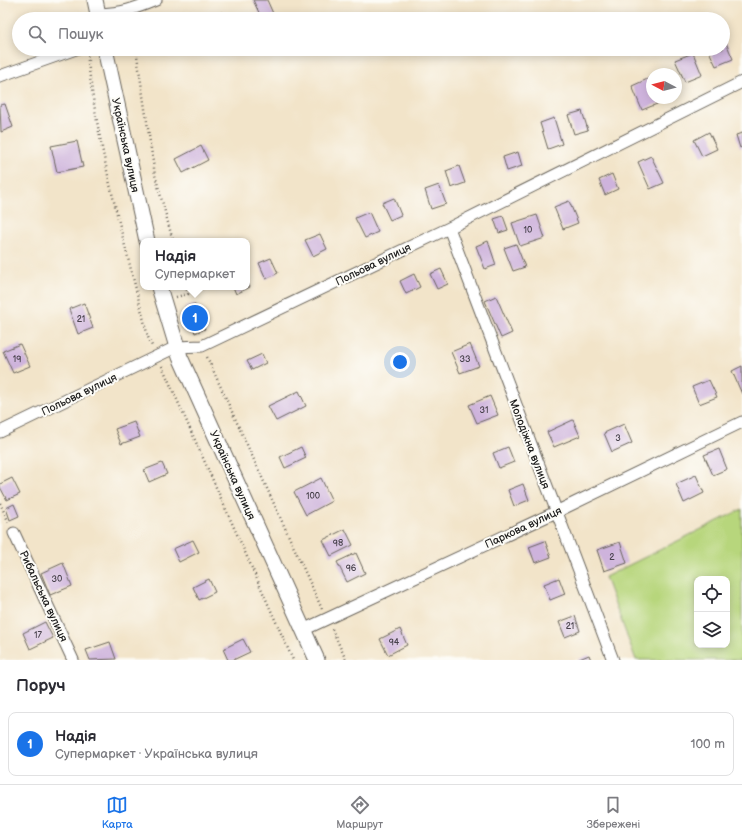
<!DOCTYPE html>
<html lang="uk">
<head>
<meta charset="utf-8">
<style>
	:root { --surface:#fff; --page:#f7f7f7; --text:#2b2b33; --muted:#7c7c81; --line:#e1e1e2; --accent:#1a73e8 }
	body { margin:0; font-family:"Balsamiq Sans",sans-serif; background:var(--page); color:var(--text) }
	.controls { position:absolute; right:12px; bottom:12px; display:grid; overflow:hidden; border-radius:8px; box-shadow:0 2px 10px #0003 }
	.controls button { width:36px; height:36px; display:grid; place-items:center; padding:0; border:0; border-bottom:1px solid var(--line); background:var(--surface); color:var(--text); font:20px sans-serif }
	.compass { position:absolute; left:646px; top:68px; width:36px; height:36px; border-radius:50%; background:var(--surface); box-shadow:0 2px 10px #0003; rotate:277deg }
	.you { position:absolute; left:400px; top:362px; width:14px; height:14px; margin:-10px; border:3px solid #fff; border-radius:50%; background:#1a73e8; box-shadow:0 0 0 6px #1a73e833 }
	.badge { display:grid; place-items:center; width:26px; height:26px; border-radius:50%; background:var(--accent); color:#fff; font-size:13px; font-weight:700 }
	.pin { position:absolute; translate:-50% -50%; border:2px solid #fff; box-shadow:0 1px 4px #0006 }
	.popup { position:absolute; left:140px; top:238px; width:110px; height:52px; box-sizing:border-box; display:grid; place-content:center; border-radius:8px; background:var(--surface); filter:drop-shadow(0 1px 3px #0005); font-size:13px; white-space:nowrap; color:var(--muted) }
	.popup b { font-size:15px; color:var(--text) }
	.popup::after { content:''; position:absolute; left:50%; top:100%; margin-left:-8px; border:8px solid transparent; border-top-color:var(--surface) }
	.list { margin:0; padding:0; list-style:none }
	h2 { display:flex; justify-content:space-between; align-items:center; height:52px; margin:0; padding:0 16px; font-size:17px }
	h2 small { font-size:13px; font-weight:400; color:var(--muted) }
	.list li { display:grid; grid-template-columns:26px 1fr auto; gap:12px; align-items:center; box-sizing:border-box; height:64px; margin:0 8px 8px; padding:0 8px; border:1px solid var(--line); border-radius:8px }
	.list b { display:block; font-size:15px; white-space:nowrap }
	.list p { margin:0; font-size:13px; white-space:nowrap; color:var(--muted) }
	.list em { font-size:13px; font-style:normal; color:var(--muted) }
	.icon { flex:none; width:22px; height:22px; fill:none; stroke:currentColor; stroke-width:2; stroke-linecap:round; stroke-linejoin:round }
	.map { position:relative; flex:none; width:742px; height:660px; overflow:hidden }
	.search { position:absolute; background:var(--surface); box-shadow:0 2px 10px #0003; left:12px; right:12px; top:12px; height:44px; display:flex; align-items:center; gap:10px; box-sizing:border-box; padding:0 14px; border-radius:22px; color:var(--muted); font-size:15px }
	.sheet { height:124px; background:var(--surface) }
	nav { display:flex; justify-content:space-around; align-items:center; box-sizing:border-box; height:56px; border-top:1px solid var(--line); background:var(--surface); font-size:11px; color:var(--muted) }
	nav a { display:grid; justify-items:center; gap:2px }
	nav .on { color:var(--accent) }
	.map>svg:first-child { display:block }
</style>
</head>
<body>
<div class="map">
<svg width="742" height="660" viewBox="0 0 742 660">
	<rect width="100%" height="100%" fill="#fdfcf7"/>
	<filter id="ink" filterUnits="userSpaceOnUse"><feTurbulence type="fractalNoise" baseFrequency=".025" numOctaves="2"/><feDisplacementMap in="SourceGraphic" scale="8" xChannelSelector="R" yChannelSelector="G"/><feConvolveMatrix kernelMatrix="1 2 1 2 8 2 1 2 1" color-interpolation-filters="sRGB"/></filter>
	<filter id="wash" filterUnits="userSpaceOnUse"><feTurbulence type="fractalNoise" baseFrequency=".012" numOctaves="4" result="noise"/><feDisplacementMap in="SourceGraphic" scale="16" xChannelSelector="R" yChannelSelector="G"/><feGaussianBlur stdDeviation="0.9" result="paint"/><feColorMatrix in="noise" values="0 0 0 0 0 0 0 0 0 0 0 0 0 0 0 0 0 1.4 0 .05"/><feComposite in="paint" operator="in"/></filter>
	<g filter="url(#wash)">
		<rect width="100%" height="100%" fill="#f2e4c9"/>
		<path fill="#b7d67c" stroke="#6a794c" fill-rule="evenodd" d="M 742,509 L 742,660 L 636,660 L 605,577 ZM 697,579 L 727,579 L 727,645 L 697,645 Z"/>
		<g id="blocks">
			<path fill="#ceb3dc" d="M 253,0 L 267,0 L 275,18 L 262,19 Z
				M 222,12 L 225,19 L 207,19 Z
				M 723,36 L 733,59 L 716,66 L 708,49 L 723,49 Z
				M 693,53 L 702,75 L 685,82 L 675,60 Z
				M 652,77 L 652,98 L 661,98 L 662,102 L 642,110 L 632,86 Z
				M 5,104 L 13,127 L 1,132 L 0,105 Z
				M 582,111 L 588,130 L 574,134 L 568,115 Z
				M 554,118 L 562,144 L 548,149 L 540,123 Z
				M 709,132 L 717,149 L 702,156 L 694,140 Z
				M 742,133 L 742,147 L 740,148 L 736,135 Z
				M 77,141 L 83,167 L 57,172 L 51,146 Z
				M 201,146 L 208,160 L 183,173 L 176,159 Z
				M 518,152 L 522,166 L 507,171 L 503,157 Z
				M 651,156 L 664,183 L 650,189 L 638,162 Z
				M 459,166 L 465,183 L 451,188 L 446,171 Z
				M 612,174 L 618,189 L 605,195 L 599,180 Z
				M 439,185 L 446,204 L 431,209 L 425,190 Z
				M 394,198 L 401,215 L 390,220 L 382,203 Z
				M 569,201 L 578,223 L 563,229 L 554,207 Z
				M 369,212 L 378,232 L 365,238 L 355,218 Z
				M 537,215 L 545,238 L 520,246 L 512,223 Z
				M 503,216 L 508,230 L 499,233 L 494,219 Z
				M 320,234 L 327,249 L 313,256 L 305,240 Z
				M 488,241 L 496,265 L 485,269 L 476,246 Z
				M 516,244 L 525,267 L 513,271 L 504,248 Z
				M 271,258 L 278,273 L 266,279 L 259,263 Z
				M 441,269 L 448,284 L 437,289 L 430,274 Z
				M 414,274 L 420,287 L 406,294 L 400,281 Z
				M 247,281 L 250,287 L 236,294 L 233,287 L 247,287 Z
				M 496,296 L 512,333 L 501,338 L 485,301 Z
				M 84,303 L 93,328 L 78,334 L 69,309 Z
				M 195,304 L 205,329 L 195,333 L 185,307 Z
				M 20,344 L 30,366 L 13,373 L 3,351 Z
				M 470,344 L 479,366 L 460,373 L 451,352 Z
				M 262,354 L 266,363 L 252,370 L 247,361 Z
				M 742,366 L 742,394 L 732,371 Z
				M 709,380 L 717,397 L 699,404 L 692,387 Z
				M 299,391 L 306,406 L 276,421 L 268,406 Z
				M 490,396 L 498,415 L 477,423 L 469,405 Z
				M 573,420 L 580,436 L 554,447 L 547,432 Z
				M 134,422 L 140,437 L 121,444 L 115,429 Z
				M 624,424 L 632,443 L 612,452 L 604,433 Z
				M 301,447 L 306,458 L 285,468 L 280,457 Z
				M 508,447 L 514,462 L 499,468 L 493,453 Z
				M 719,449 L 727,469 L 713,475 L 704,455 Z
				M 162,463 L 167,474 L 149,482 L 144,470 Z
				M 696,475 L 704,493 L 684,503 L 676,484 Z
				M 12,478 L 20,494 L 7,500 L 0,487 L 0,484 Z
				M 321,478 L 332,501 L 306,515 L 294,492 Z
				M 523,484 L 529,500 L 514,506 L 508,490 Z
				M 14,504 L 19,516 L 10,520 L 6,508 Z
				M 345,529 L 353,545 L 331,556 L 323,540 Z
				M 193,540 L 199,552 L 179,562 L 173,549 Z
				M 545,541 L 551,557 L 535,563 L 529,547 Z
				M 620,542 L 627,563 L 604,571 L 597,550 Z
				M 356,553 L 365,573 L 347,582 L 337,562 Z
				M 63,563 L 72,586 L 50,595 L 41,573 Z
				M 559,578 L 565,594 L 550,600 L 544,584 Z
				M 209,579 L 215,592 L 199,600 L 193,587 Z
				M 575,616 L 580,631 L 565,637 L 559,622 Z
				M 45,622 L 53,638 L 30,649 L 23,633 Z
				M 400,629 L 407,645 L 388,655 L 380,639 Z
				M 243,639 L 250,652 L 233,660 L 228,660 L 223,649 Z
				M 110,642 L 116,659 L 90,660 L 86,650 Z
				M 589,655 L 591,660 L 577,660 Z"/>
		</g>
	</g>
	<g filter="url(#ink)">
		<use href="#blocks" fill-opacity="0" stroke="#676259" stroke-width="1"/>
		<g fill="none" stroke-linecap="round" stroke-linejoin="round">
			<g stroke="#676259" stroke-width="13">
				<path id="street" d="M 98,14 C 123,13 134,9 156,0
					M 0,76 L 76,49
					M 449,228 L 613,660
					M 0,432 L 176,347 L 202,346 L 449,228 L 742,82
					M 14,533 L 73,660
					M 303,630 L 556,512 L 742,422"/>
			</g>
			<g stroke="#676259" stroke-width="17">
				<path id="secondary" d="M 95,0 L 99,19
					M 105,49 L 147,241
					M 159,287 L 180,357 L 317,660"/>
			</g>
			<path stroke="#676259" stroke-width="2.5" stroke-dasharray="1 3" stroke-linecap="butt" d="M 136,49 L 155,175 L 173,241
				M 87,52 C 97,149 125,243 148,337 L 152,346
				M 176,297 L 188,294 L 186,287
				M 207,357 L 322,609
				M 162,366 L 293,660
				M 0,503 L 9,523
				M 332,629 L 346,660"/>
			<use href="#street" stroke="#fff" stroke-width="11"/>
			<use href="#secondary" stroke="#fff" stroke-width="15"/>
		</g>
	</g>
	<g text-anchor="middle" stroke-width="4" stroke-linejoin="round" paint-order="stroke">
		<g font-size="9" fill="#48424c">
			<text x="528" y="233">10</text>
			<text x="81" y="322">21</text>
			<text x="17" y="362">19</text>
			<text x="465" y="362">33</text>
			<text x="484" y="413">31</text>
			<text x="618" y="441">3</text>
			<text x="313" y="499">100</text>
			<text x="338" y="546">98</text>
			<text x="612" y="560">2</text>
			<text x="351" y="571">96</text>
			<text x="57" y="582">30</text>
			<text x="570" y="629">21</text>
			<text x="38" y="638">17</text>
			<text x="394" y="645">94</text>
		</g>
		<g font-size="11" fill="#1c1c1c" stroke="#fdfcf7">
			<text transform="translate(126 145) rotate(78)" y="4">Українська вулиця</text>
			<text transform="translate(373 264) rotate(-26)" y="4">Польова вулиця</text>
			<text transform="translate(79 394) rotate(-26)" y="4">Польова вулиця</text>
			<text transform="translate(530 444) rotate(69)" y="4">Молодіжна вулиця</text>
			<text transform="translate(233 475) rotate(66)" y="4">Українська вулиця</text>
			<text transform="translate(523 527) rotate(-25)" y="4">Паркова вулиця</text>
			<text transform="translate(44 596) rotate(65)" y="4">Рибальська вулиця</text>
		</g>
	</g>
</svg>
<div class="controls">
<button><svg class="icon" aria-label="locate" viewBox="0 0 24 24"><circle cx="12" cy="12" r="6"/><path d="M12 2v4M12 18v4M2 12h4M18 12h4"/></svg></button>
<button><svg class="icon" aria-label="layers" viewBox="0 0 24 24"><path d="M12 4l9 5-9 5-9-5zM3 14l9 5 9-5"/></svg></button>
</div>
<svg class="compass" viewBox="-18 -18 36 36"><path d="M0-13l5 13h-10z" fill="#e53935"/><path d="M0 13l5-13h-10z" fill="#7c7c81"/></svg>
<div class="you"></div>
<div class="pin badge" style="left:195px;top:318px">1</div>
<div class="popup"><b>Надія</b>Супермаркет</div>
<div class="search"><svg class="icon" aria-label="search" viewBox="0 0 24 24"><circle cx="10" cy="10" r="6"/><path d="M15 15l6 6"/></svg>Пошук</div>
</div>
<section class="sheet">
<h2>Поруч<small></small></h2>
<ul class="list">
<li><span class="badge">1</span><div><b>Надія</b><p>Супермаркет · Українська вулиця</p></div><em>100 m</em></li>
</ul>
</section>
<nav>
<a class="on"><svg class="icon" aria-label="map" viewBox="0 0 24 24"><path d="M3 6l6-2 6 2 6-2v14l-6 2-6-2-6 2zM9 4v14M15 6v14"/></svg>Карта</a>
<a><svg class="icon" aria-label="directions" viewBox="0 0 24 24"><path d="M12 3l9 9-9 9-9-9zM9 14v-3h6M13 9l2 2-2 2"/></svg>Маршрут</a>
<a><svg class="icon" aria-label="saved" viewBox="0 0 24 24"><path d="M7 4h10v16l-5-4-5 4z"/></svg>Збережені</a>
</nav>
</body>
</html>
